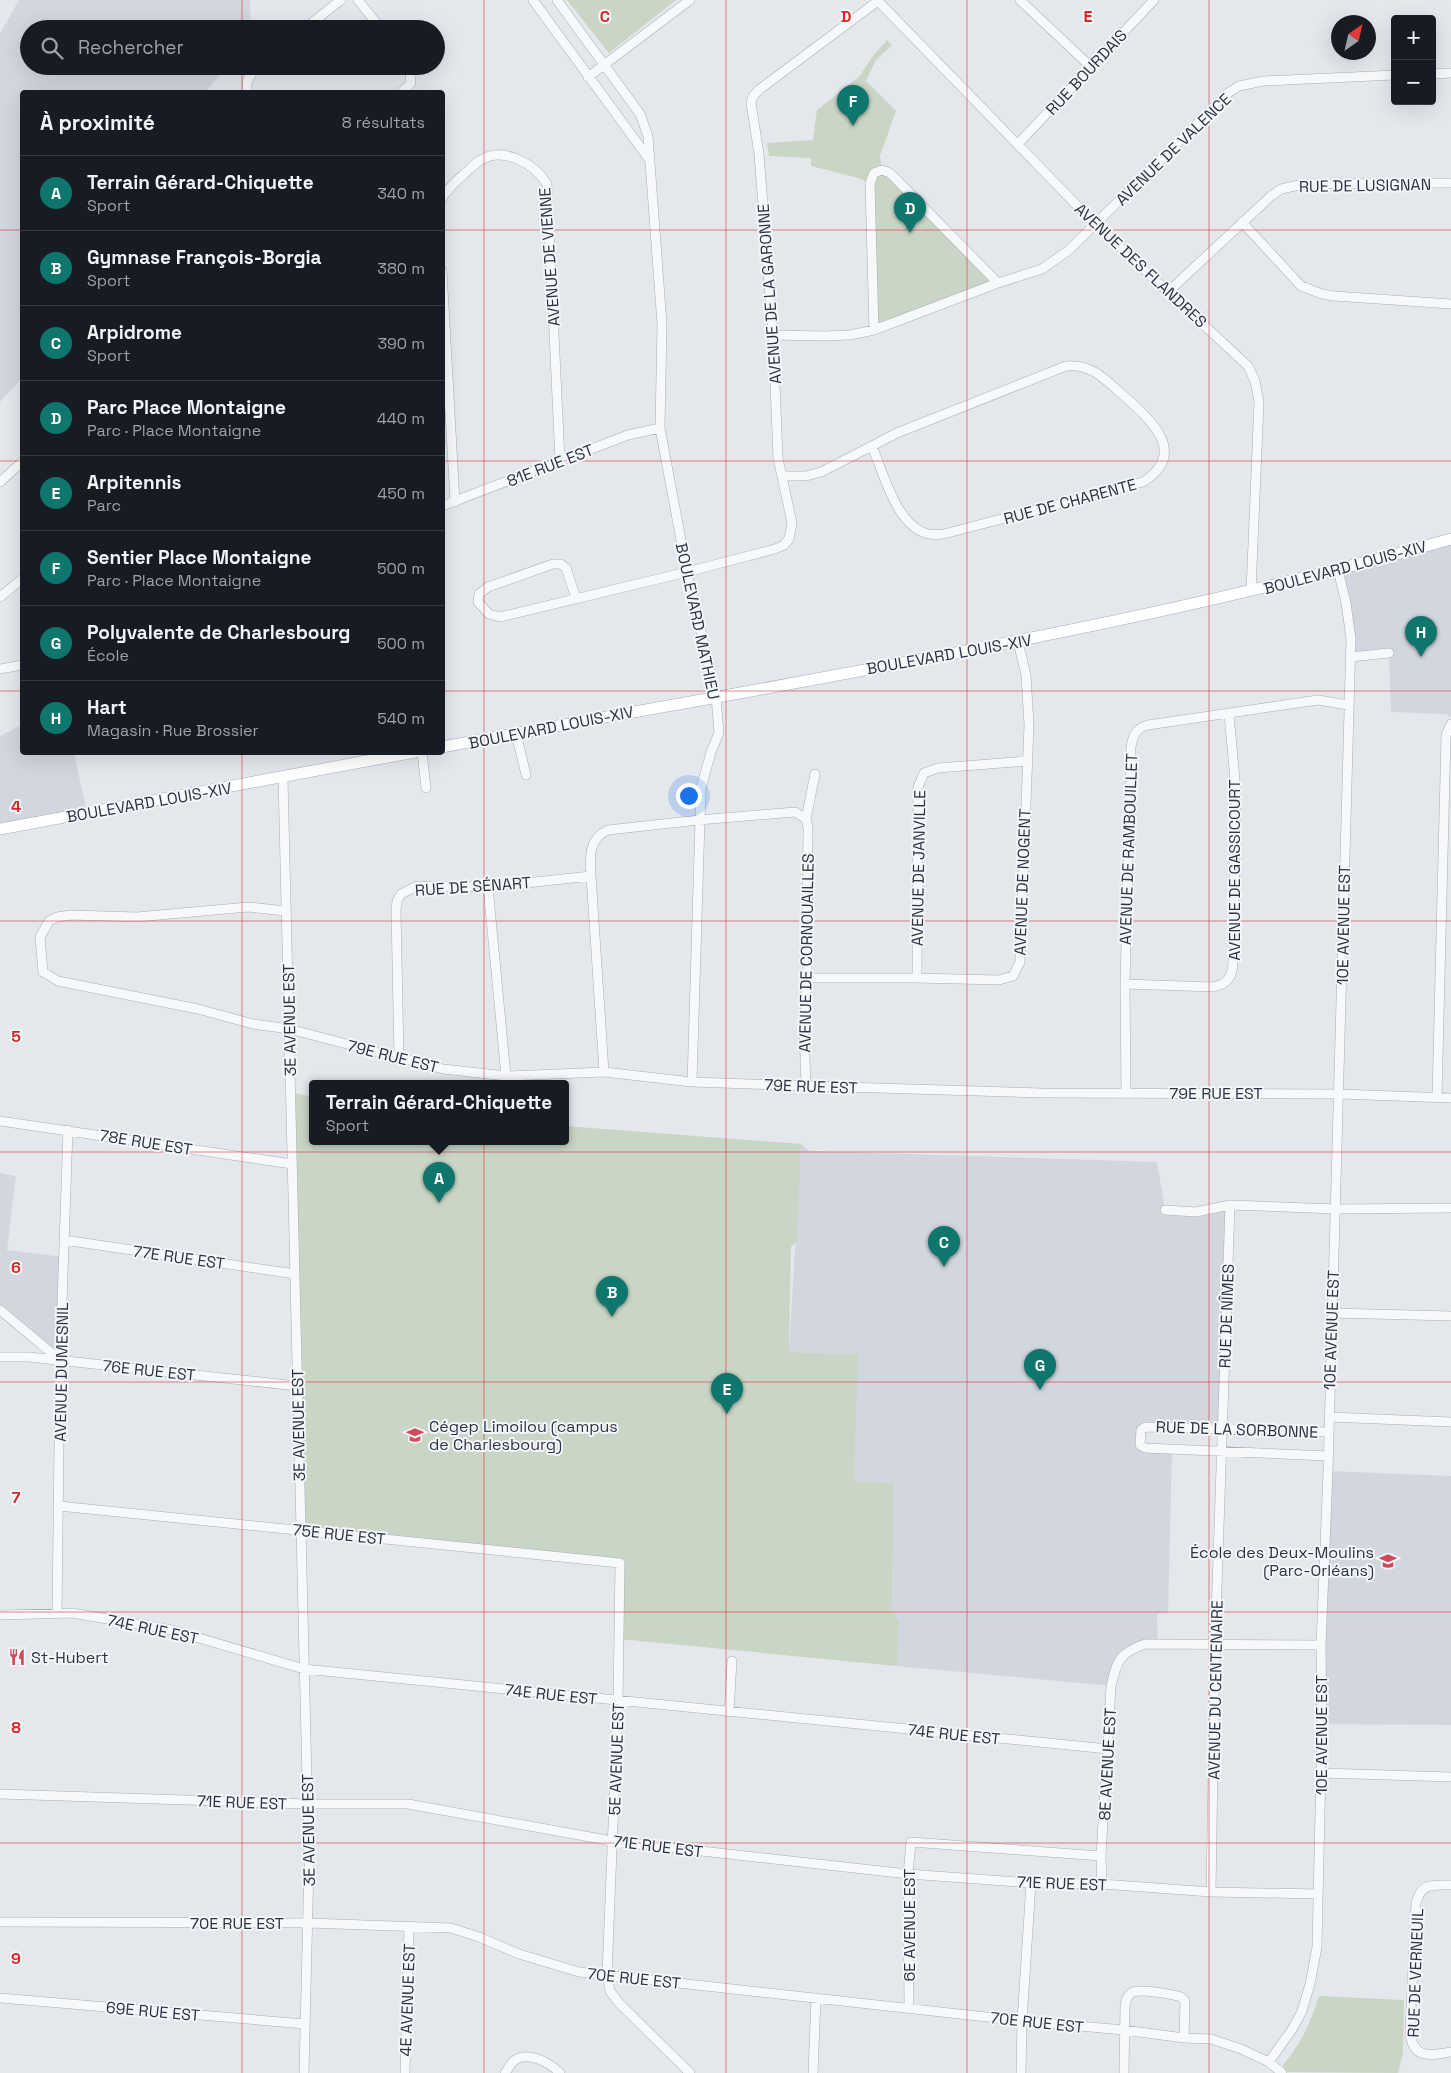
<!DOCTYPE html>
<html lang="fr">
<head>
<meta charset="utf-8">
<style>
	:root { --surface:#171b24; --page:#242831; --text:#f1f3f6; --muted:#9ea1a6; --line:#363941; --accent:#0f766e }
	body { margin:0; font-family:"Space Grotesk",sans-serif; background:var(--page); color:var(--text) }
	.controls { position:absolute; right:15px; top:15px; display:grid; overflow:hidden; border-radius:5px; box-shadow:0 5px 20px #0002 }
	.controls button { width:45px; height:45px; display:grid; place-items:center; padding:0; border:0; border-bottom:1px solid var(--line); background:var(--surface); color:var(--text); font:25px sans-serif }
	.compass { position:absolute; left:1331px; top:15px; width:45px; height:45px; border-radius:50%; background:var(--surface); box-shadow:0 5px 20px #0002; rotate:34deg }
	.you { position:absolute; left:688px; top:795px; width:18px; height:18px; margin:-12px; border:4px solid #fff; border-radius:50%; background:#1a73e8; box-shadow:0 0 0 8px #1a73e833 }
	.badge { display:grid; place-items:center; width:32px; height:32px; border-radius:50%; background:var(--accent); color:#fff; font-size:16px; font-weight:700 }
	.pin { position:absolute; translate:-50% -41px; filter:drop-shadow(0 1px 2px #0008) }
	.pin::after { content:''; position:absolute; top:26px; width:18px; height:15px; background:inherit; clip-path:polygon(0 0,100% 0,50% 100%) }
	.popup { position:absolute; left:309px; top:1080px; width:260px; height:65px; box-sizing:border-box; display:grid; place-content:center; border-radius:5px; background:var(--surface); filter:drop-shadow(0 1px 4px #0005); font-size:16px; white-space:nowrap; color:var(--muted) }
	.popup b { font-size:19px; color:var(--text) }
	.popup::after { content:''; position:absolute; left:50%; top:100%; margin-left:-10px; border:10px solid transparent; border-top-color:var(--surface) }
	.list { margin:0; padding:0; list-style:none }
	h2 { display:flex; justify-content:space-between; align-items:center; height:65px; margin:0; padding:0 20px; font-size:21px }
	h2 small { font-size:16px; font-weight:400; color:var(--muted) }
	.list li { display:grid; grid-template-columns:32px 1fr auto; gap:15px; align-items:center; box-sizing:border-box; height:75px; padding:0 20px; border-top:1px solid var(--line) }
	.list b { display:block; font-size:19px; white-space:nowrap }
	.list p { margin:0; font-size:16px; white-space:nowrap; color:var(--muted) }
	.list em { font-size:16px; font-style:normal; color:var(--muted) }
	.icon { flex:none; width:28px; height:28px; fill:none; stroke:currentColor; stroke-width:2; stroke-linecap:round; stroke-linejoin:round }
	.map { position:relative; flex:none; width:1451px; height:2073px; overflow:hidden }
	.search { position:absolute; background:var(--surface); box-shadow:0 5px 20px #0002; left:20px; top:20px; width:425px; height:55px; display:flex; align-items:center; gap:12px; box-sizing:border-box; padding:0 18px; border-radius:28px; color:var(--muted); font-size:19px }
	.panel { position:absolute; background:var(--surface); box-shadow:0 5px 20px #0002; left:20px; top:90px; width:425px; height:665px; border-radius:5px }
	.map>svg:first-child { display:block }
</style>
</head>
<body>
<div class="map">
<svg width="1451" height="2073" viewBox="0 0 1451 2073">
	<rect width="100%" height="100%" fill="#e4e7ec"/>
	<path fill="#d2d6de" d="M 19,0 L 250,0 L 251,29 L 29,29 L 29,66 L 228,66 L 205,92 L 22,92 L 22,378 L 0,402 L 0,34 Z
		M 1451,539 L 1451,717 L 1446,714 L 1391,712 L 1389,653 L 1350,657 L 1338,570 Z
		M 22,725 L 22,752 L 74,753 L 87,813 L 0,829 L 0,736 Z
		M 801,1144 L 810,1151 L 1157,1162 L 1165,1210 L 1230,1205 L 1222,1428 L 1145,1427 L 1140,1445 L 1172,1450 L 1168,1613 L 1157,1614 L 1158,1644 L 1129,1649 L 1111,1686 L 897,1666 L 899,1621 L 892,1610 L 894,1483 L 854,1481 L 857,1354 L 789,1352 Z
		M 0,1173 L 16,1176 L 7,1250 L 63,1257 L 60,1361 L 0,1310 Z
		M 1328,1471 L 1451,1476 L 1451,1725 L 1322,1724 Z"/>
	<path fill="#c9d6c5" d="M 567,0 L 676,0 L 609,53 Z
		M 887,40 L 892,45 L 876,60 L 866,81 L 896,111 L 880,156 L 882,170 L 998,283 L 874,330 L 869,183 L 858,178 L 811,166 L 811,158 L 769,156 L 767,143 L 813,140 L 817,110 L 860,76 L 872,57 Z
		M 290,1092 L 313,1097 L 313,1142 L 565,1142 L 565,1126 L 801,1144 L 797,1241 L 791,1247 L 789,1352 L 858,1354 L 854,1481 L 894,1483 L 892,1610 L 899,1621 L 897,1666 L 619,1639 L 620,1563 L 301,1530 Z
		M 1319,1996 L 1404,2000 L 1403,2053 L 1398,2073 L 1285,2072 L 1283,2065 C 1301,2044 1311,2022 1319,1996 Z"/>
	<g fill="none" stroke-linecap="round" stroke-linejoin="round">
		<g stroke="#a9aeb7" stroke-width="10">
			<path id="minor" d="M 358,0 L 381,29
				M 533,0 L 649,159
				M 557,0 L 640,114 L 648,136 L 662,324 L 660,428 L 687,572 L 716,697 L 719,733 L 711,752 L 701,788 L 692,1082
				M 877,0 L 1095,224 L 1248,366 L 1255,381 L 1259,402 L 1251,591
				M 1020,0 L 1090,66
				M 304,29 L 341,0
				M 1432,74 L 1451,73
				M 588,77 L 690,0
				M 247,92 L 247,82 L 256,66
				M 402,92 L 411,83 L 409,66
				M 1018,144 L 1154,0
				M 442,198 C 448,188 455,182 463,175 C 469,170 474,164 481,160 C 503,146 535,164 547,184 L 560,461
				M 1242,222 L 1301,286 L 1322,294 L 1334,296 L 1451,304
				M 442,271 L 455,502
				M 1169,291 L 1271,196 L 1281,189 L 1304,184 L 1451,183
				M 874,330 L 870,183 L 874,173 L 882,170 L 890,173 L 998,283
				M 773,335 L 825,336 L 850,335 L 874,330 L 998,283 L 1042,269 L 1069,250 L 1228,93 L 1239,86 L 1263,81 L 1395,75
				M 783,476 L 806,476 L 821,472 L 872,446 C 883,472 897,528 929,534 C 933,535 939,534 944,534 L 1143,482 C 1188,454 1152,420 1125,397 C 1107,381 1092,363 1066,366 L 897,433 L 872,446
				M 0,482 L 22,462
				M 442,506 L 628,435 L 660,428
				M 0,597 L 22,579
				M 576,598 L 566,568 L 561,564 L 553,564 L 488,587 L 479,594 L 478,602 L 489,614 L 500,617 L 687,572 L 775,549 L 784,545 L 789,539 L 792,523 L 778,458 L 773,335 L 759,154 L 751,103 L 753,96 L 760,89 L 878,1
				M 1350,657 L 1389,653
				M 0,669 L 22,665
				M 516,733 L 526,775
				M 422,752 L 426,788
				M 283,778 L 309,1864 L 304,2073
				M 806,819 L 815,774
				M 488,887 L 506,1076
				M 286,911 L 248,907 L 137,917 L 71,915 L 57,917 L 49,921 L 40,937 L 43,972 L 58,981 L 198,1009 L 253,1024 L 289,1029 L 443,1069 L 506,1076 L 604,1072 L 692,1082 L 812,1086 L 1041,1093 L 1339,1094 L 1451,1098
				M 807,978 L 917,978 L 999,980 L 1013,976 L 1020,962 L 1029,725 L 1026,675 L 1018,642
				M 917,978 L 918,787 L 924,773 L 938,768 L 1027,761
				M 1125,984 L 1213,987 C 1228,984 1233,976 1233,961 L 1236,791 L 1229,714
				M 399,1057 L 396,911 L 397,901 L 401,894 L 417,886 L 488,887 L 591,876
				M 604,1072 L 591,876 C 590,857 588,839 608,830 L 699,820 L 795,812 L 806,819 L 808,827 L 807,978 L 804,1031 L 806,1086
				M 1126,1093 L 1125,984 L 1131,747 C 1133,735 1136,728 1148,725 L 1318,700 L 1348,705
				M 1437,1097 L 1446,735 L 1451,724
				M 0,1121 L 292,1164
				M 1165,1210 L 1196,1212 L 1230,1205 L 1335,1209 L 1451,1208
				M 64,1240 L 295,1274
				M 0,1310 L 60,1360
				M 1332,1313 L 1451,1316
				M 0,1357 L 29,1357 L 297,1386
				M 1329,1417 L 1451,1422
				M 1328,1456 L 1145,1448 L 1140,1445 L 1141,1430 L 1145,1427 L 1328,1432
				M 59,1506 L 620,1563 L 618,1701 L 607,1974 L 610,1991 L 619,2003 L 690,2073
				M 57,1613 L 60,1361 L 68,1130
				M 0,1615 L 72,1613 L 172,1630 L 304,1669 L 1108,1749
				M 729,1712 L 732,1661
				M 1321,1773 L 1451,1777
				M 0,1794 L 307,1804 L 408,1804 L 612,1841 L 908,1874 L 1031,1883 L 1102,1884 L 1211,1892 L 1318,1894
				M 1102,1884 L 1101,1856 L 1111,1686 C 1117,1661 1119,1653 1145,1644 L 1321,1645
				M 1451,1885 C 1432,1885 1422,1882 1416,1903 L 1410,2030 C 1411,2059 1429,2056 1451,2052
				M 1211,1892 L 1215,1645 L 1230,1205
				M 0,1922 L 308,1923 L 451,1928 L 479,1937 L 519,1954 L 579,1972 L 1022,2021 L 1124,2030 L 1184,2038 L 1211,2039 L 1241,2049 L 1269,2062 L 1282,2073
				M 0,1998 L 305,2024
				M 909,2008 L 908,1874 L 911,1842 L 1101,1856
				M 1269,2062 L 1293,2028 L 1302,2011 L 1310,1984 L 1317,1947 L 1322,1724 L 1321,1645 L 1328,1471 L 1351,639 L 1346,603 L 1338,570
				M 405,2073 L 409,1927
				M 505,2073 C 508,2069 511,2063 515,2060 C 529,2051 550,2063 560,2073
				M 813,2073 L 816,1998
				M 1021,2073 L 1022,2021 L 1031,1883
				M 1124,2073 L 1125,2006 C 1126,2000 1127,1995 1133,1992 C 1142,1989 1171,1994 1181,1997 L 1185,2001 L 1184,2038"/>
		</g>
		<g stroke="#a3abb8" stroke-width="12">
			<path id="major" d="M 442,747 C 780,684 1120,632 1451,539
				M 0,829 L 415,752"/>
		</g>
		<use href="#minor" stroke="#f7f8fa" stroke-width="9"/>
		<use href="#major" stroke="#fff" stroke-width="11"/>
	</g>
	<path fill="none" stroke="#d62828" stroke-width="1" stroke-opacity="0.55" d="M 242,0 L 242,29M 484,0 L 484,2073M 726,0 L 726,2073M 967,0 L 967,2073M 1209,0 L 1209,2073M 242,66 L 242,92M 0,230 L 22,230M 442,230 L 1451,230M 0,461 L 22,461M 442,461 L 1451,461M 0,691 L 22,691M 442,691 L 1451,691M 242,752 L 242,2073M 0,921 L 1451,921M 0,1152 L 1451,1152M 0,1382 L 1451,1382M 0,1612 L 1451,1612M 0,1843 L 1451,1843"/>
	<defs>
		<g id="university-bare" transform="scale(1.35)"><path d="M0-5L7-2L0 1L-7-2ZM-4 1L0 2.5L4 1V4Q0 6-4 4Z" fill="#d1495b" stroke="#f4f6f9" stroke-width="2.5" paint-order="stroke"/></g>
		<g id="school-bare" transform="scale(1.35)"><path d="M0-5L7-2L0 1L-7-2ZM-4 1L0 2.5L4 1V4Q0 6-4 4Z" fill="#d1495b" stroke="#f4f6f9" stroke-width="2.5" paint-order="stroke"/></g>
		<g id="restaurant-bare" transform="scale(1.35)"><path d="M-5-6h1v4h1v-4h1v4h1v-4h1v5L-1.5 .5V6h-2V.5L-5-1ZM5-6V6H3V1.5H1.5Q1.5-4 5-6Z" fill="#d1495b" stroke="#f4f6f9" stroke-width="2.5" paint-order="stroke"/></g>
	</defs>
	<g fill-rule="evenodd">
		<use href="#university-bare" x="415" y="1435"/>
		<use href="#school-bare" x="1388" y="1561"/>
		<use href="#restaurant-bare" x="17" y="1657"/>
	</g>
	<g text-anchor="middle" stroke-width="4" stroke-linejoin="round" paint-order="stroke">
		<g font-size="16" fill="#2b3445" stroke="#f4f6f9">
			<text transform="translate(1086 72) rotate(-47)" y="6">RUE BOURDAIS</text>
			<text transform="translate(1173 149) rotate(-44)" y="6">AVENUE DE VALENCE</text>
			<text transform="translate(1365 185) rotate(-1)" y="6">RUE DE LUSIGNAN</text>
			<text transform="translate(549 257) rotate(-94)" y="6">AVENUE DE VIENNE</text>
			<text transform="translate(1141 265) rotate(43)" y="6">AVENUE DES FLANDRES</text>
			<text transform="translate(769 294) rotate(-94)" y="6">AVENUE DE LA GARONNE</text>
			<text transform="translate(550 465) rotate(-21)" y="6">81E RUE EST</text>
			<text transform="translate(1070 501) rotate(-15)" y="6">RUE DE CHARENTE</text>
			<text transform="translate(1345 567) rotate(-15)" y="6">BOULEVARD LOUIS-XIV</text>
			<text transform="translate(698 621) rotate(78)" y="6">BOULEVARD MATHIEU</text>
			<text transform="translate(949 654) rotate(-10)" y="6">BOULEVARD LOUIS-XIV</text>
			<text transform="translate(551 727) rotate(-11)" y="6">BOULEVARD LOUIS-XIV</text>
			<text transform="translate(149 802) rotate(-10)" y="6">BOULEVARD LOUIS-XIV</text>
			<text transform="translate(1128 849) rotate(-88)" y="6">AVENUE DE RAMBOUILLET</text>
			<text transform="translate(918 868) rotate(-89)" y="6">AVENUE DE JANVILLE</text>
			<text transform="translate(1234 870) rotate(-90)" y="6">AVENUE DE GASSICOURT</text>
			<text transform="translate(1022 882) rotate(-88)" y="6">AVENUE DE NOGENT</text>
			<text transform="translate(473 886) rotate(-4)" y="6">RUE DE SÉNART</text>
			<text transform="translate(1343 925) rotate(-89)" y="6">10E AVENUE EST</text>
			<text transform="translate(806 953) rotate(-89)" y="6">AVENUE DE CORNOUAILLES</text>
			<text transform="translate(289 1020) rotate(-91)" y="6">3E AVENUE EST</text>
			<text transform="translate(393 1056) rotate(14)" y="6">79E RUE EST</text>
			<text transform="translate(811 1086) rotate(2)" y="6">79E RUE EST</text>
			<text x="1216" y="1099">79E RUE EST</text>
			<text transform="translate(146 1142) rotate(9)" y="6">78E RUE EST</text>
			<text transform="translate(179 1257) rotate(8)" y="6">77E RUE EST</text>
			<text transform="translate(1226 1316) rotate(-88)" y="6">RUE DE NÎMES</text>
			<text transform="translate(1331 1330) rotate(-88)" y="6">10E AVENUE EST</text>
			<text transform="translate(149 1370) rotate(6)" y="6">76E RUE EST</text>
			<text transform="translate(61 1372) rotate(-89)" y="6">AVENUE DUMESNIL</text>
			<text transform="translate(298 1425) rotate(-91)" y="6">3E AVENUE EST</text>
			<text transform="translate(1237 1429) rotate(2)" y="6">RUE DE LA SORBONNE</text>
			<text transform="translate(339 1534) rotate(6)" y="6">75E RUE EST</text>
			<text transform="translate(153 1629) rotate(12)" y="6">74E RUE EST</text>
			<text transform="translate(1215 1690) rotate(-89)" y="6">AVENUE DU CENTENAIRE</text>
			<text transform="translate(551 1694) rotate(6)" y="6">74E RUE EST</text>
			<text transform="translate(954 1734) rotate(6)" y="6">74E RUE EST</text>
			<text transform="translate(1321 1735) rotate(-90)" y="6">10E AVENUE EST</text>
			<text transform="translate(616 1759) rotate(-88)" y="6">5E AVENUE EST</text>
			<text transform="translate(1107 1764) rotate(-87)" y="6">8E AVENUE EST</text>
			<text transform="translate(242 1802) rotate(2)" y="6">71E RUE EST</text>
			<text transform="translate(308 1830) rotate(-91)" y="6">3E AVENUE EST</text>
			<text transform="translate(658 1846) rotate(7)" y="6">71E RUE EST</text>
			<text transform="translate(1062 1883) rotate(2)" y="6">71E RUE EST</text>
			<text x="237" y="1929">70E RUE EST</text>
			<text transform="translate(909 1925) rotate(-90)" y="6">6E AVENUE EST</text>
			<text transform="translate(1415 1973) rotate(-88)" y="6">RUE DE VERNEUIL</text>
			<text transform="translate(634 1978) rotate(6)" y="6">70E RUE EST</text>
			<text transform="translate(407 2000) rotate(-88)" y="6">4E AVENUE EST</text>
			<text transform="translate(153 2011) rotate(5)" y="6">69E RUE EST</text>
			<text transform="translate(1037 2022) rotate(6)" y="6">70E RUE EST</text>
		</g>
		<g font-size="16" fill="#2b3445" stroke="#f4f6f9" text-anchor="start">
			<text x="429" y="1432">Cégep Limoilou (campus<tspan x="429" dy="18">de Charlesbourg)</tspan></text>
			<text x="1374" y="1558" text-anchor="end">École des Deux-Moulins<tspan x="1374" dy="18">(Parc-Orléans)</tspan></text>
			<text x="31" y="1663">St-Hubert</text>
		</g>
	</g>
	<g font-size="16" text-anchor="middle" font-weight="bold" fill="#d62828" stroke="#f4f6f9" stroke-width="4" stroke-linejoin="round" paint-order="stroke">
		<text x="605" y="22">C</text>
		<text x="846" y="22">D</text>
		<text x="1088" y="22">E</text>
		<text x="16" y="812">4</text>
		<text x="16" y="1042">5</text>
		<text x="16" y="1273">6</text>
		<text x="16" y="1503">7</text>
		<text x="16" y="1733">8</text>
		<text x="16" y="1964">9</text>
	</g>
</svg>
<div class="controls">
<button>+</button>
<button>−</button>
</div>
<svg class="compass" viewBox="-18 -18 36 36"><path d="M0-13l5 13h-10z" fill="#e53935"/><path d="M0 13l5-13h-10z" fill="#9ea1a6"/></svg>
<div class="you"></div>
<div class="pin badge" style="left:439px;top:1203px">A</div>
<div class="popup"><b>Terrain Gérard-Chiquette</b>Sport</div>
<div class="pin badge" style="left:612px;top:1317px">B</div>
<div class="pin badge" style="left:944px;top:1267px">C</div>
<div class="pin badge" style="left:910px;top:233px">D</div>
<div class="pin badge" style="left:727px;top:1414px">E</div>
<div class="pin badge" style="left:853px;top:126px">F</div>
<div class="pin badge" style="left:1040px;top:1390px">G</div>
<div class="pin badge" style="left:1421px;top:657px">H</div>
<div class="search"><svg class="icon" aria-label="search" viewBox="0 0 24 24"><circle cx="10" cy="10" r="6"/><path d="M15 15l6 6"/></svg>Rechercher</div>
<section class="panel">
<h2>À proximité<small>8 résultats</small></h2>
<ul class="list">
<li><span class="badge">A</span><div><b>Terrain Gérard-Chiquette</b><p>Sport</p></div><em>340 m</em></li>
<li><span class="badge">B</span><div><b>Gymnase François-Borgia</b><p>Sport</p></div><em>380 m</em></li>
<li><span class="badge">C</span><div><b>Arpidrome</b><p>Sport</p></div><em>390 m</em></li>
<li><span class="badge">D</span><div><b>Parc Place Montaigne</b><p>Parc · Place Montaigne</p></div><em>440 m</em></li>
<li><span class="badge">E</span><div><b>Arpitennis</b><p>Parc</p></div><em>450 m</em></li>
<li><span class="badge">F</span><div><b>Sentier Place Montaigne</b><p>Parc · Place Montaigne</p></div><em>500 m</em></li>
<li><span class="badge">G</span><div><b>Polyvalente de Charlesbourg</b><p>École</p></div><em>500 m</em></li>
<li><span class="badge">H</span><div><b>Hart</b><p>Magasin · Rue Brossier</p></div><em>540 m</em></li>
</ul>
</section>
</div>
</body>
</html>
